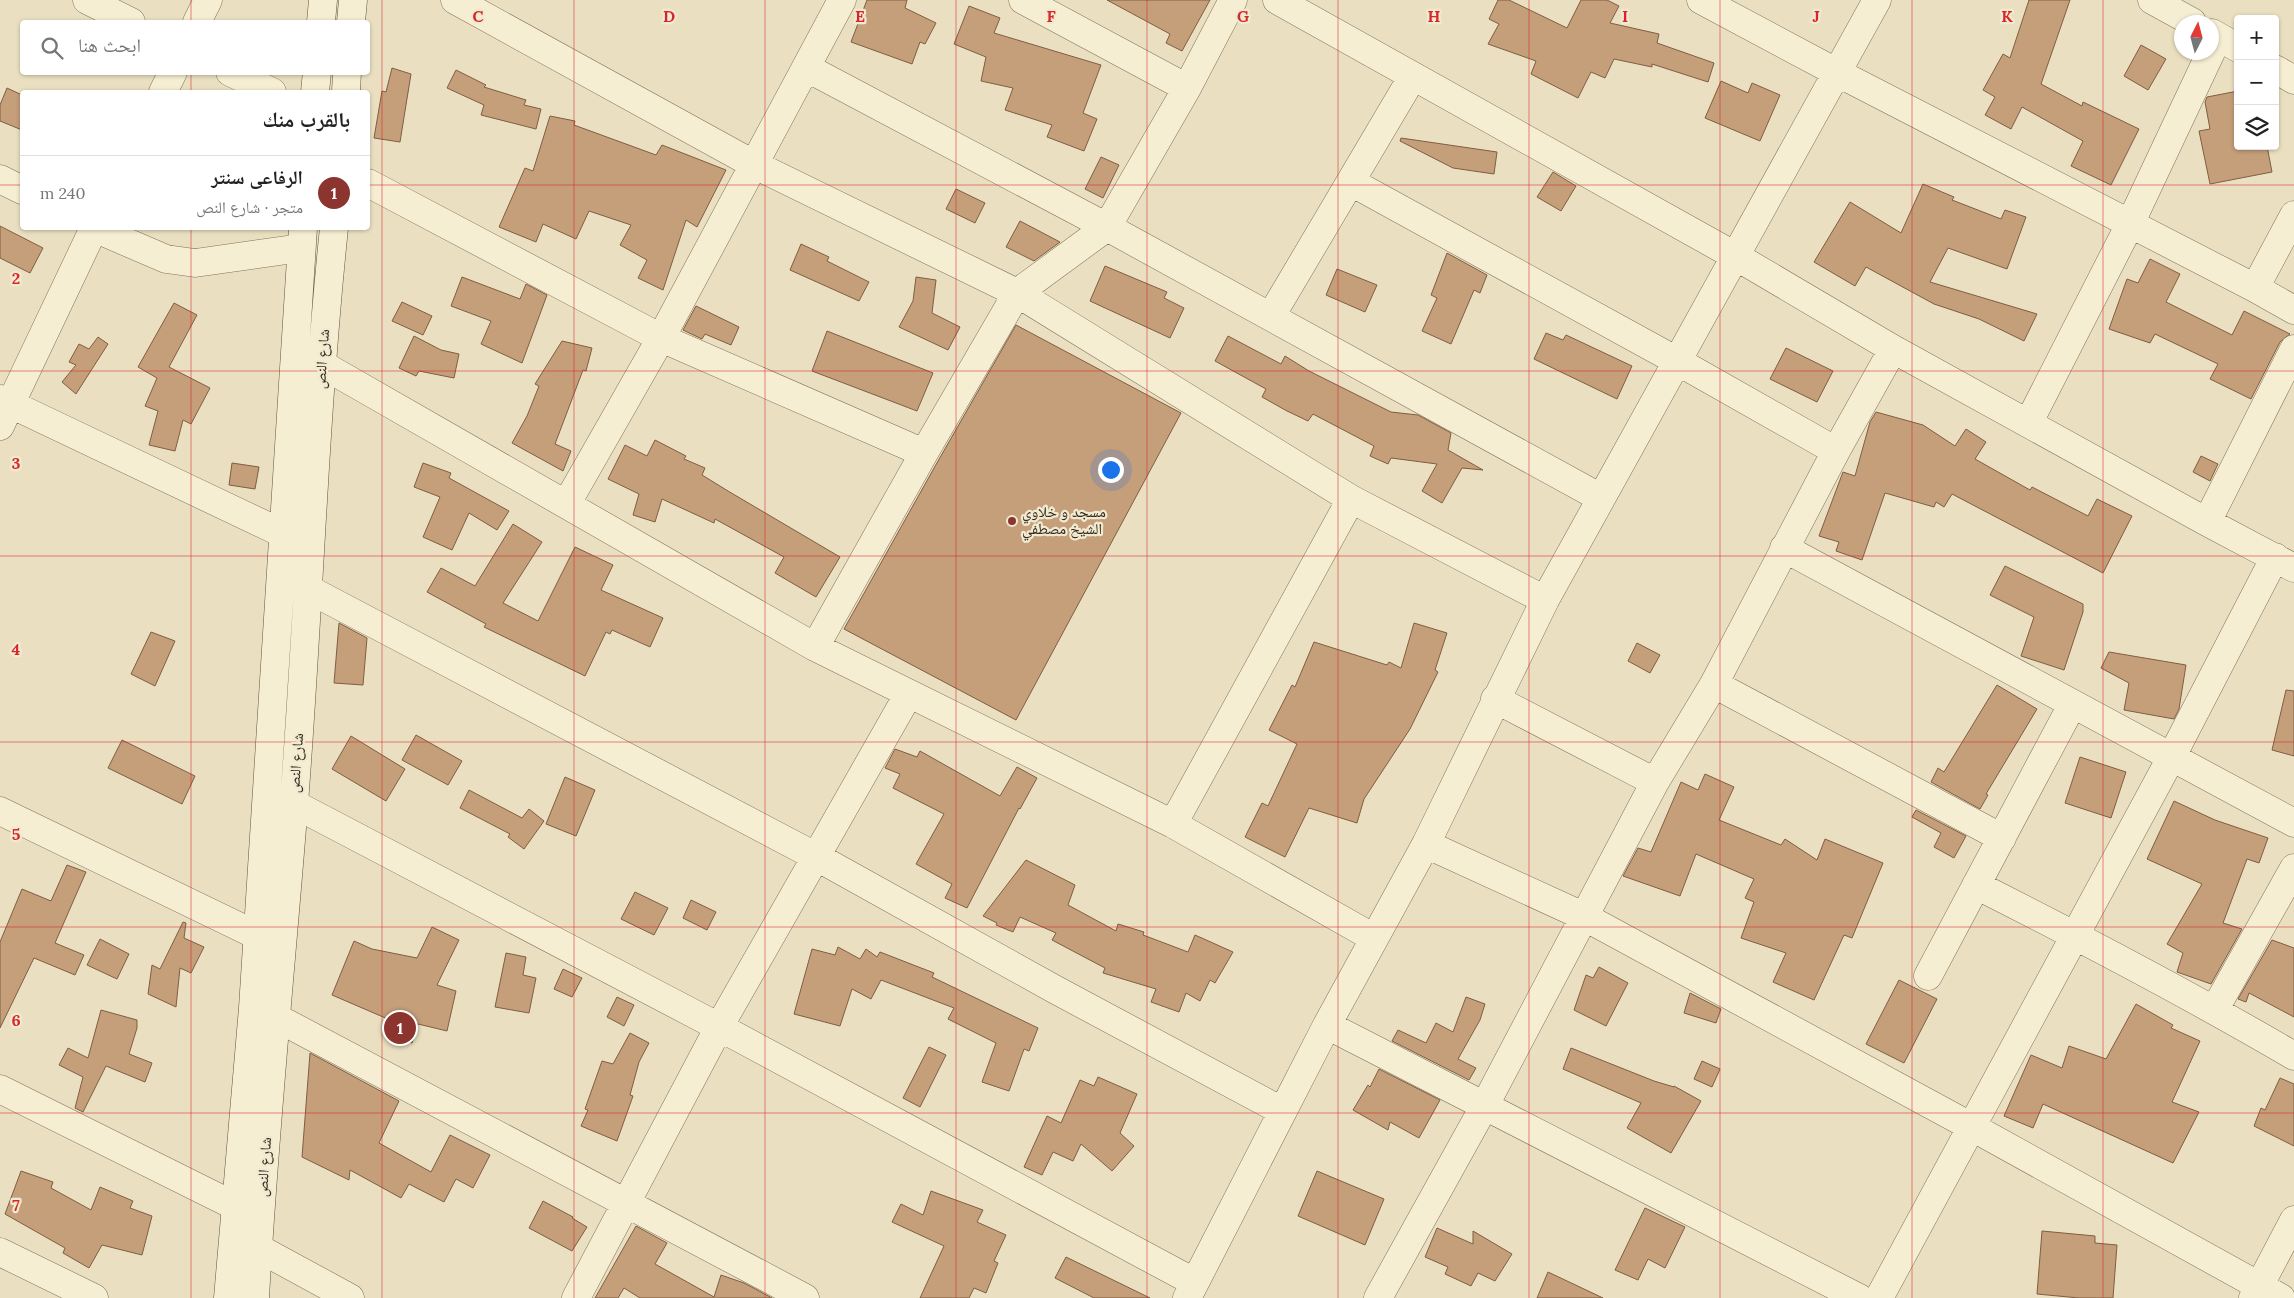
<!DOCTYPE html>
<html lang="ar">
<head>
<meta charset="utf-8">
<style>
	:root { --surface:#fff; --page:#f2f2f2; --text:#222; --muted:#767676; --line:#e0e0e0; --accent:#8c352f }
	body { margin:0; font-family:Lora,"Noto Naskh Arabic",serif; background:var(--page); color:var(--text); direction:rtl }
	.controls { position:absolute; right:15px; top:15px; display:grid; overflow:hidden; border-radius:5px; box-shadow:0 1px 4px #0004 }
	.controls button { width:45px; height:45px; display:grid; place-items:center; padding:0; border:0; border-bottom:1px solid var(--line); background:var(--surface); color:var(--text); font:25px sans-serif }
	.compass { position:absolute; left:2174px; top:15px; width:45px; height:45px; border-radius:50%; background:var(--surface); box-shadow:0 1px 4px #0004; rotate:6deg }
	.you { position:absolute; left:1110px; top:469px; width:18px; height:18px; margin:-12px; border:4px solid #fff; border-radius:50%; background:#1a73e8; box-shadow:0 0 0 8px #1a73e833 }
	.badge { display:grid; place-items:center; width:32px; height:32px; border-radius:50%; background:var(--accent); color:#fff; font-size:16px; font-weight:700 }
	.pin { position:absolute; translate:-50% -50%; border:2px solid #fff; box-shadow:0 1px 5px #0006 }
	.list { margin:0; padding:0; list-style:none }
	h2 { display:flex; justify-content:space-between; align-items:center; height:65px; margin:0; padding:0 20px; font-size:21px }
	h2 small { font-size:16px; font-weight:400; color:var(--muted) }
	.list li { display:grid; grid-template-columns:32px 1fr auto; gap:15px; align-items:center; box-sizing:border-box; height:75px; padding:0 20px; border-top:1px solid var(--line) }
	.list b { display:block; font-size:19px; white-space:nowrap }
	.list p { margin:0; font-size:16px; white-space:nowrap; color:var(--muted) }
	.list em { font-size:16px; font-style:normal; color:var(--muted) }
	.icon { flex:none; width:28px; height:28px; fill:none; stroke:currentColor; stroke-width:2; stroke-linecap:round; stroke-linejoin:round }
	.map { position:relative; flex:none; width:2294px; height:1298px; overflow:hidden; direction:ltr }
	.search { position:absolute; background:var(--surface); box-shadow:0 1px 4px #0004; left:20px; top:20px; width:350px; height:55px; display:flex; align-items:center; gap:12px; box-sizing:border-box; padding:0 18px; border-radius:5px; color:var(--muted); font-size:19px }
	.panel { position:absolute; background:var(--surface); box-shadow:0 1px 4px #0004; left:20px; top:90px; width:350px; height:140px; border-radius:5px; direction:rtl }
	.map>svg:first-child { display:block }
</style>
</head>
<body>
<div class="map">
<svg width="2294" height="1298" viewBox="0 0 2294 1298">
	<rect width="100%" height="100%" fill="#eae0c1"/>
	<path fill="#c59e7a" stroke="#7f5e42" d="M 867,0 L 907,0 L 905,8 L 936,23 L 925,44 L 920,42 L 912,64 L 851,42 Z
		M 1107,0 L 1210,0 L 1182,51 L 1166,43 L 1170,34 Z
		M 1498,0 L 1509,0 L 1567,28 L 1581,0 L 1607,0 L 1619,6 L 1610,23 L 1659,34 L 1657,43 L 1714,63 L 1708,82 L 1652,64 L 1652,67 L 1614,59 L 1605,78 L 1591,72 L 1578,98 L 1531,74 L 1536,61 L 1488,44 L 1499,24 L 1489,19 Z
		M 2029,0 L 2070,0 L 2041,84 L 2082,106 L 2083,102 L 2139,129 L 2111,185 L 2071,166 L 2083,141 L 2022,107 L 2011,129 L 1985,115 L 1995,97 L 1983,90 L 2003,54 L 2010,58 Z
		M 969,6 L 1000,18 L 994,33 L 1101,65 L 1083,113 L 1097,119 L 1084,151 L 1047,137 L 1052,125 L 1005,110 L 1013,88 L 981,81 L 986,57 L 954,44 Z
		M 2141,45 L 2166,59 L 2148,90 L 2124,76 Z
		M 392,68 L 411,74 L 400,142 L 374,138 L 382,91 L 386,92 Z
		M 456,70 L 486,85 L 484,87 L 526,100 L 524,105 L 541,109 L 536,129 L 481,115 L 484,105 L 447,88 Z
		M 1721,81 L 1748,93 L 1752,83 L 1780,95 L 1760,141 L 1705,118 Z
		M 7,88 L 22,95 L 22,130 L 0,121 L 0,105 Z
		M 2238,91 L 2238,146 L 2267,146 L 2272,172 L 2210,184 L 2199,131 L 2210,129 L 2205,102 L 2207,97 Z
		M 550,116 L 575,121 L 574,125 L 656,155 L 662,145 L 726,170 L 697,227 L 686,220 L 663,290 L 638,278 L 647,260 L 620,245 L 631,225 L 589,211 L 576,239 L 543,224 L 536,242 L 499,227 L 525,168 L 533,171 Z
		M 1401,138 L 1497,152 L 1494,174 L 1453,168 L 1400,141 Z
		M 1101,157 L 1119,165 L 1103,198 L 1085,189 Z
		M 1553,172 L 1576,186 L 1561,211 L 1537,197 Z
		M 1923,184 L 1954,197 L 1952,200 L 2001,219 L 2005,210 L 2026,217 L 2007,269 L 1948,248 L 1930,282 L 2037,314 L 2024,341 L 1979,319 L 1934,304 L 1866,267 L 1855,286 L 1814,262 L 1850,202 L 1901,233 Z
		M 956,189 L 985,203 L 975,223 L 946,209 Z
		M 1020,221 L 1060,242 L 1034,261 L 1006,247 Z
		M 0,226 L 43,248 L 30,273 L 0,258 Z
		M 801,244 L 829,257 L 827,261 L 869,282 L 859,301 L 790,270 Z
		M 1447,253 L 1487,275 L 1480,293 L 1474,290 L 1451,344 L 1422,331 L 1437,298 L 1431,295 Z
		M 2150,259 L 2180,274 L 2166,302 L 2232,335 L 2244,311 L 2290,334 L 2280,342 L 2251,399 L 2210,379 L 2218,364 L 2155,334 L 2150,343 L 2109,329 L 2127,279 L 2138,283 Z
		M 1105,266 L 1167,292 L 1164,298 L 1184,308 L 1170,338 L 1090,301 Z
		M 1337,269 L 1377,285 L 1365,312 L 1326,295 Z
		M 462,277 L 520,299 L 526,284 L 547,295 L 522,363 L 481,344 L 491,321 L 451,306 Z
		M 916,277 L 936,280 L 932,313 L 960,327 L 948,350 L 899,327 L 913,301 Z
		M 402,302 L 432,316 L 423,335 L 392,321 Z
		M 174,303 L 197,315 L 169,367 L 210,388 L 191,424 L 183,420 L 175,451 L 149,445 L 158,411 L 145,406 L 157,378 L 138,367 Z
		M 696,306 L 739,327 L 731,345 L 705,334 L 702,339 L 683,330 Z
		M 1016,325 L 1181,413 L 1016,720 L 844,629 L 938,461 Z
		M 827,331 L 933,373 L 917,411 L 812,371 Z
		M 1546,333 L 1563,340 L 1566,335 L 1632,366 L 1617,399 L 1534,359 Z
		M 414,336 L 441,350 L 459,354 L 454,378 L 419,371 L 416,376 L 399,368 Z
		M 1228,336 L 1281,364 L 1285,356 L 1309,371 L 1391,412 L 1418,415 L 1451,433 L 1448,450 L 1483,470 L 1462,468 L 1442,503 L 1422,491 L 1437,464 L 1391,458 L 1388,464 L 1370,456 L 1374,446 L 1313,414 L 1308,421 L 1287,411 L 1262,397 L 1266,389 L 1215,361 Z
		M 98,337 L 108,344 L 76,394 L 62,382 L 76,365 L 69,362 L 79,344 L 89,349 Z
		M 562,341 L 592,348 L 586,371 L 583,370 L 555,444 L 571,451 L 563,471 L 512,443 L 527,416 L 539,386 L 535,384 Z
		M 1786,348 L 1833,371 L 1817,402 L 1770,379 Z
		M 1876,412 L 1923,425 L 1955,446 L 1966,429 L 1986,442 L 1975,459 L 2030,490 L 2032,487 L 2088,516 L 2097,499 L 2132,516 L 2103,573 L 1952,494 L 1944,507 L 1936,502 L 1934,507 L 1885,493 L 1862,560 L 1836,551 L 1839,542 L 1819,536 L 1843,472 L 1855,476 L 1870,422 Z
		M 655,440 L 686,456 L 684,459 L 705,468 L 702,475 L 728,491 L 840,557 L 816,597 L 775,573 L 784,557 L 715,519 L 714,523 L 662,499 L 655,522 L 633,515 L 639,494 L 608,479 L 625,445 L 647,456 Z
		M 2201,456 L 2218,464 L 2210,481 L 2193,472 Z
		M 232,463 L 259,467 L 255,489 L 229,485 Z
		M 423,463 L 451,473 L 449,478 L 509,511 L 497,530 L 469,513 L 452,550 L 423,537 L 440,497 L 414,487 Z
		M 513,524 L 542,542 L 503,603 L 538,621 L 575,547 L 613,565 L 601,590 L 663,618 L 650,647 L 612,630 L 610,634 L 606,632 L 585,676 L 484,627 L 486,624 L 427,592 L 441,568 L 475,586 Z
		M 2005,566 L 2083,604 L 2083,612 L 2064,670 L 2021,656 L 2034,617 L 1990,595 Z
		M 339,623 L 367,638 L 363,685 L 334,683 Z
		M 1414,623 L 1447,633 L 1435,670 L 1438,672 L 1410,729 L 1364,799 L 1357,823 L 1309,808 L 1285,857 L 1245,837 L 1262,803 L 1268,806 L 1297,744 L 1269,730 L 1292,685 L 1295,687 L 1314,642 L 1387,665 L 1389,662 L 1401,668 Z
		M 151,632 L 175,641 L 155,686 L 131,674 Z
		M 1637,643 L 1660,655 L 1650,673 L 1628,661 Z
		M 2109,652 L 2186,665 L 2179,709 L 2174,719 L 2124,710 L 2129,683 L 2101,668 Z
		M 1997,685 L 2037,709 L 1986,794 L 1988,795 L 1980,809 L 1931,782 L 1938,768 L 1944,772 Z
		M 2286,690 L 2294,691 L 2294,756 L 2272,750 Z
		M 416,735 L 462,761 L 448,785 L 402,760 Z
		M 351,736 L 405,769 L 386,801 L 332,769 Z
		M 122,740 L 195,776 L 182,804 L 108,768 Z
		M 895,749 L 917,757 L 920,751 L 1000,796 L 1017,767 L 1037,778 L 1020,809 L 1019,808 L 967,908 L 945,898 L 952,884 L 916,864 L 944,814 L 893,788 L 900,774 L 885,768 Z
		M 2080,757 L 2126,772 L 2111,818 L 2065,803 Z
		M 1705,774 L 1734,787 L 1719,820 L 1781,845 L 1785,839 L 1817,860 L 1825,839 L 1883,863 L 1852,938 L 1844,935 L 1814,1000 L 1773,982 L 1786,953 L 1741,938 L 1754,902 L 1745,898 L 1754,879 L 1696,854 L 1680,896 L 1623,876 L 1638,848 L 1651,852 L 1681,782 L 1698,790 Z
		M 565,777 L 595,790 L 576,836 L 546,824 Z
		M 469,790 L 522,818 L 529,809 L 544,821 L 524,849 L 508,837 L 510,834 L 460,808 Z
		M 2174,801 L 2215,820 L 2268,838 L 2259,863 L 2247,859 L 2223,923 L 2242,929 L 2211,984 L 2177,972 L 2183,953 L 2167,944 L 2202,884 L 2147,859 Z
		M 1916,810 L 1966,836 L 1954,858 L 1934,847 L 1941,833 L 1912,817 Z
		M 1026,860 L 1075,885 L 1068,905 L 1116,931 L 1118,924 L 1144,932 L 1143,935 L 1188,952 L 1195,935 L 1233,952 L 1215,983 L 1210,980 L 1200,1001 L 1186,993 L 1179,1012 L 1151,1002 L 1156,989 L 1103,973 L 1105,968 L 1052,940 L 1056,933 L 1020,917 L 1013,932 L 996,925 L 997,923 L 983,916 Z
		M 67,865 L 86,872 L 55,943 L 84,955 L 75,975 L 34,958 L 0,1028 L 0,942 L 22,889 L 51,901 Z
		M 635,892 L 668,908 L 654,935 L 621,919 Z
		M 691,900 L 716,912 L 707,930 L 683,918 Z
		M 183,922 L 186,923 L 184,938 L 204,947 L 191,973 L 180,968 L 176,1007 L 148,994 L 152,965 L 160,969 Z
		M 432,927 L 459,940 L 437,985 L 456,991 L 447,1031 L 418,1024 L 412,1043 L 393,1037 L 397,1023 L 332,995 L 354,941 L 372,949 L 417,958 Z
		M 100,939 L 129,954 L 117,979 L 87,965 Z
		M 2272,940 L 2294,948 L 2294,1017 L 2249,993 L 2246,1002 L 2238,999 Z
		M 838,947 L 860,959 L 866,949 L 877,957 L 880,952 L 934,973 L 932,977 L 1038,1028 L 1029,1051 L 1024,1049 L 1009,1091 L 982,1082 L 996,1043 L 948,1019 L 954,1008 L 881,980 L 871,999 L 852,989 L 840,1026 L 794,1014 L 812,949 L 835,955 Z
		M 506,953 L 526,957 L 523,975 L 536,978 L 529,1013 L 495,1007 Z
		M 1599,967 L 1628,983 L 1606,1026 L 1574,1010 L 1586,975 L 1593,978 Z
		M 563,969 L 582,978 L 572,997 L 554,989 Z
		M 1899,980 L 1937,999 L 1904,1063 L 1866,1044 Z
		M 1690,993 L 1721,1009 L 1716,1023 L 1684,1013 Z
		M 617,997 L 634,1005 L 624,1026 L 607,1017 Z
		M 1466,997 L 1485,1004 L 1480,1020 L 1458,1059 L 1476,1068 L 1469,1080 L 1392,1041 L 1398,1030 L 1426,1043 L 1436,1023 L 1453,1032 Z
		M 2136,1004 L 2173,1025 L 2171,1028 L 2200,1041 L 2172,1102 L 2199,1112 L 2173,1163 L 2043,1104 L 2033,1128 L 2004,1116 L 2031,1055 L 2062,1068 L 2069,1046 L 2106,1059 Z
		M 101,1010 L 137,1020 L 137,1028 L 129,1054 L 152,1063 L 145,1082 L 106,1066 L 83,1112 L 75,1108 L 83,1077 L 59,1065 L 68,1048 L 88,1058 Z
		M 630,1033 L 649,1043 L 639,1062 L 630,1095 L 633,1096 L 617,1141 L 581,1126 L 588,1110 L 585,1109 L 602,1061 L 613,1064 Z
		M 929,1047 L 946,1055 L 920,1107 L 903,1098 Z
		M 1571,1048 L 1654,1081 L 1674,1087 L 1674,1086 L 1701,1101 L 1671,1153 L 1627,1128 L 1641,1103 L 1563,1069 Z
		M 310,1053 L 399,1101 L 379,1143 L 431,1172 L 450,1135 L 490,1155 L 473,1188 L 456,1179 L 444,1202 L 409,1184 L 401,1198 L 350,1170 L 349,1180 L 302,1157 Z
		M 1702,1061 L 1720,1069 L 1712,1087 L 1694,1079 Z
		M 1379,1069 L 1440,1100 L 1419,1138 L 1390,1122 L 1388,1130 L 1353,1110 L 1368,1085 L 1370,1087 Z
		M 1098,1077 L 1137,1094 L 1120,1133 L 1134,1146 L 1112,1171 L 1081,1144 L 1073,1161 L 1053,1152 L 1042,1175 L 1024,1167 L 1047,1116 L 1061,1123 L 1080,1080 L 1094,1086 Z
		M 2280,1078 L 2294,1084 L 2294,1146 L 2254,1126 L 2261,1108 L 2265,1110 Z
		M 21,1171 L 53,1182 L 51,1188 L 91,1210 L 100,1187 L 133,1201 L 130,1208 L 152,1216 L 142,1255 L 102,1245 L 89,1268 L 63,1253 L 65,1248 L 5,1214 Z
		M 1317,1171 L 1384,1199 L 1365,1245 L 1298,1216 Z
		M 931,1191 L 983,1210 L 977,1222 L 1006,1235 L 994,1261 L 998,1263 L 986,1293 L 974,1288 L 969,1298 L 920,1298 L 944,1246 L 892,1222 L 901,1204 L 923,1215 Z
		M 543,1201 L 573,1217 L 572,1218 L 587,1227 L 572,1251 L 529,1228 Z
		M 1645,1208 L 1685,1227 L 1665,1268 L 1648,1259 L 1638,1280 L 1615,1270 Z
		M 636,1226 L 667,1243 L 655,1264 L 714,1297 L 721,1275 L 744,1283 L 772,1298 L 640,1298 L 624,1288 L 618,1298 L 595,1298 Z
		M 1437,1228 L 1473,1244 L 1473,1231 L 1512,1254 L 1495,1281 L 1478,1273 L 1471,1286 L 1445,1274 L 1448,1267 L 1425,1257 Z
		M 2042,1231 L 2095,1236 L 2095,1243 L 2117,1245 L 2113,1298 L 2079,1298 L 2037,1294 Z
		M 1066,1257 L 1150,1298 L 1094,1298 L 1055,1278 Z
		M 1548,1272 L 1603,1298 L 1537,1298 Z"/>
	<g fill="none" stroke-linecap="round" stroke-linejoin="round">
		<g stroke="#82725a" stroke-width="29">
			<path id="street" d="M 87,0 L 131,22
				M 455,0 L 755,165 L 1017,293 L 1351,499 L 1545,600
				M 1023,0 L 1187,88
				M 1277,0 L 1737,257 L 1893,349 L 2207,522 L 2294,568
				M 1701,0 L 1836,72 L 2255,288 L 2294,310
				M 2152,0 L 2192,22
				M 197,22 L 208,0
				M 2212,33 L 2238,48
				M 807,68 L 1107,227 L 1601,498
				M 2275,69 L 2294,80
				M 230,72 L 272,92
				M 163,92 L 173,72
				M 0,179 L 22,190
				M 1351,182 L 1677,361 L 1836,451
				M 368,183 L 661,338 L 924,453
				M 94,228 L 166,259 L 195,263 L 301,248
				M 2255,288 L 2294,215
				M 1271,316 L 1413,76
				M 321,364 L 815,647 L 1173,824 L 1374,938
				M 0,399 L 284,534
				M 2029,422 L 2130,224 L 2211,52
				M 0,426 L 94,228
				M 567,503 L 661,338 L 842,0
				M 2207,522 L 2294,349
				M 1784,548 L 2294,823
				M 308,589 L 815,856 L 1056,990 L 1282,1111
				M 815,647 L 924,453 L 1017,293 L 1107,227 L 1187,88 L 1233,0
				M 1714,684 L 2002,838
				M 1495,699 L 1655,782
				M 294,804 L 719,1027 L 1194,1282
				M 0,811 L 277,945
				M 1173,824 L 1351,499
				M 1426,844 L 1583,916 L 1972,1127 L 2281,1298
				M 1976,885 C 2083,939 2190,995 2294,1056
				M 1928,976 L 2072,705
				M 2215,1009 L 2294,868
				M 275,1017 L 805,1298
				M 1327,1025 L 1859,1298
				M 0,1089 L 235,1206
				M 258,1248 L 350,1298
				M 0,1252 L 94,1298
				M 576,1298 L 719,1027 L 908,695
				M 1187,1298 L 1327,1025 L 1426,844 L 1545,600 L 1877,0
				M 1378,1298 L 1485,1105 L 1655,782 L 1714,684 L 1836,451 L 1893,349
				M 1879,1298 L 2172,756 L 2275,557
				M 2253,1298 L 2294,1220"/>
		</g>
		<g stroke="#63533d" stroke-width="29">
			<path id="secondary" d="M 321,22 L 323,0
				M 351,22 L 353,0
				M 315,92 L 317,72
				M 346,92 L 347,72
				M 228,1298 L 253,1008 L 303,228
				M 255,1298 C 264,1133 281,968 294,803 C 309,611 314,419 334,228"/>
		</g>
		<use href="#street" stroke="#f5eed3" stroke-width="28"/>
		<use href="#secondary" stroke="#f5eed3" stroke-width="28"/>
	</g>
	<path fill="none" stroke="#d62828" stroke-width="1" stroke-opacity="0.55" d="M 191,0 L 191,22M 382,0 L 382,1298M 574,0 L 574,1298M 765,0 L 765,1298M 956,0 L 956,1298M 1147,0 L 1147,1298M 1338,0 L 1338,1298M 1529,0 L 1529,1298M 1720,0 L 1720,1298M 1912,0 L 1912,1298M 2103,0 L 2103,1298M 191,72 L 191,92M 0,185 L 22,185M 368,185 L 2294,185M 191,228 L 191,1298M 0,371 L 2294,371M 0,556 L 2294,556M 0,742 L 2294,742M 0,927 L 2294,927M 0,1113 L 2294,1113"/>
	<circle fill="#8c352f" stroke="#f2ead0" stroke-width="2" cx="1012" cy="521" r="5"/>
	<g text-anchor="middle" stroke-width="4.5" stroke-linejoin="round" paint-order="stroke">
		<g font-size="15" fill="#32291d" stroke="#f2ead0">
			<text transform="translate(322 359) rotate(-86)" y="5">شارع النص</text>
			<text transform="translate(296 763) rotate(-86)" y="5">شارع النص</text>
			<text transform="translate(264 1167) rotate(-86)" y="5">شارع النص</text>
		</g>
		<g font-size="15" fill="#32291d" stroke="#f2ead0" text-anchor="start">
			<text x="1022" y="517">مسجد و خلاوي<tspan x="1022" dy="17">الشيخ مصطفي</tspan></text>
		</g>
	</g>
	<g font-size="16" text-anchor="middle" font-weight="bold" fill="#d62828" stroke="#f2ead0" stroke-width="4.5" stroke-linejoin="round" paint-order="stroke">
		<text x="478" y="22">C</text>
		<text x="669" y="22">D</text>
		<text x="860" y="22">E</text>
		<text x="1051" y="22">F</text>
		<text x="1243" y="22">G</text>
		<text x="1434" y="22">H</text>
		<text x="1625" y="22">I</text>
		<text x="1816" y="22">J</text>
		<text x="2007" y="22">K</text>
		<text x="16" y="284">2</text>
		<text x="16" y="469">3</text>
		<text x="16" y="655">4</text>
		<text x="16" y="840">5</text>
		<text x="16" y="1026">6</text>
		<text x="16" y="1211">7</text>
	</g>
</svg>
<div class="controls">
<button>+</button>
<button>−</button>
<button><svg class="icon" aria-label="layers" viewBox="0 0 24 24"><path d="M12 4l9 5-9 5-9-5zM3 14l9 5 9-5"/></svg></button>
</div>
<svg class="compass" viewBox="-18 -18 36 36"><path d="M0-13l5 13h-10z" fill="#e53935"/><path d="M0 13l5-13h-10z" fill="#767676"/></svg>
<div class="you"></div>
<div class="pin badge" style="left:400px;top:1028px">1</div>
<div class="search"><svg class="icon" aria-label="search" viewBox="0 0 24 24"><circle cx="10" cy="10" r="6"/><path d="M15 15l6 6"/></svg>ابحث هنا</div>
<section class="panel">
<h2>بالقرب منك<small></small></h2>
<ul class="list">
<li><span class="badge">1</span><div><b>الرفاعى سنتر</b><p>متجر · شارع النص</p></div><em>240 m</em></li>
</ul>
</section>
</div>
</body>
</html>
